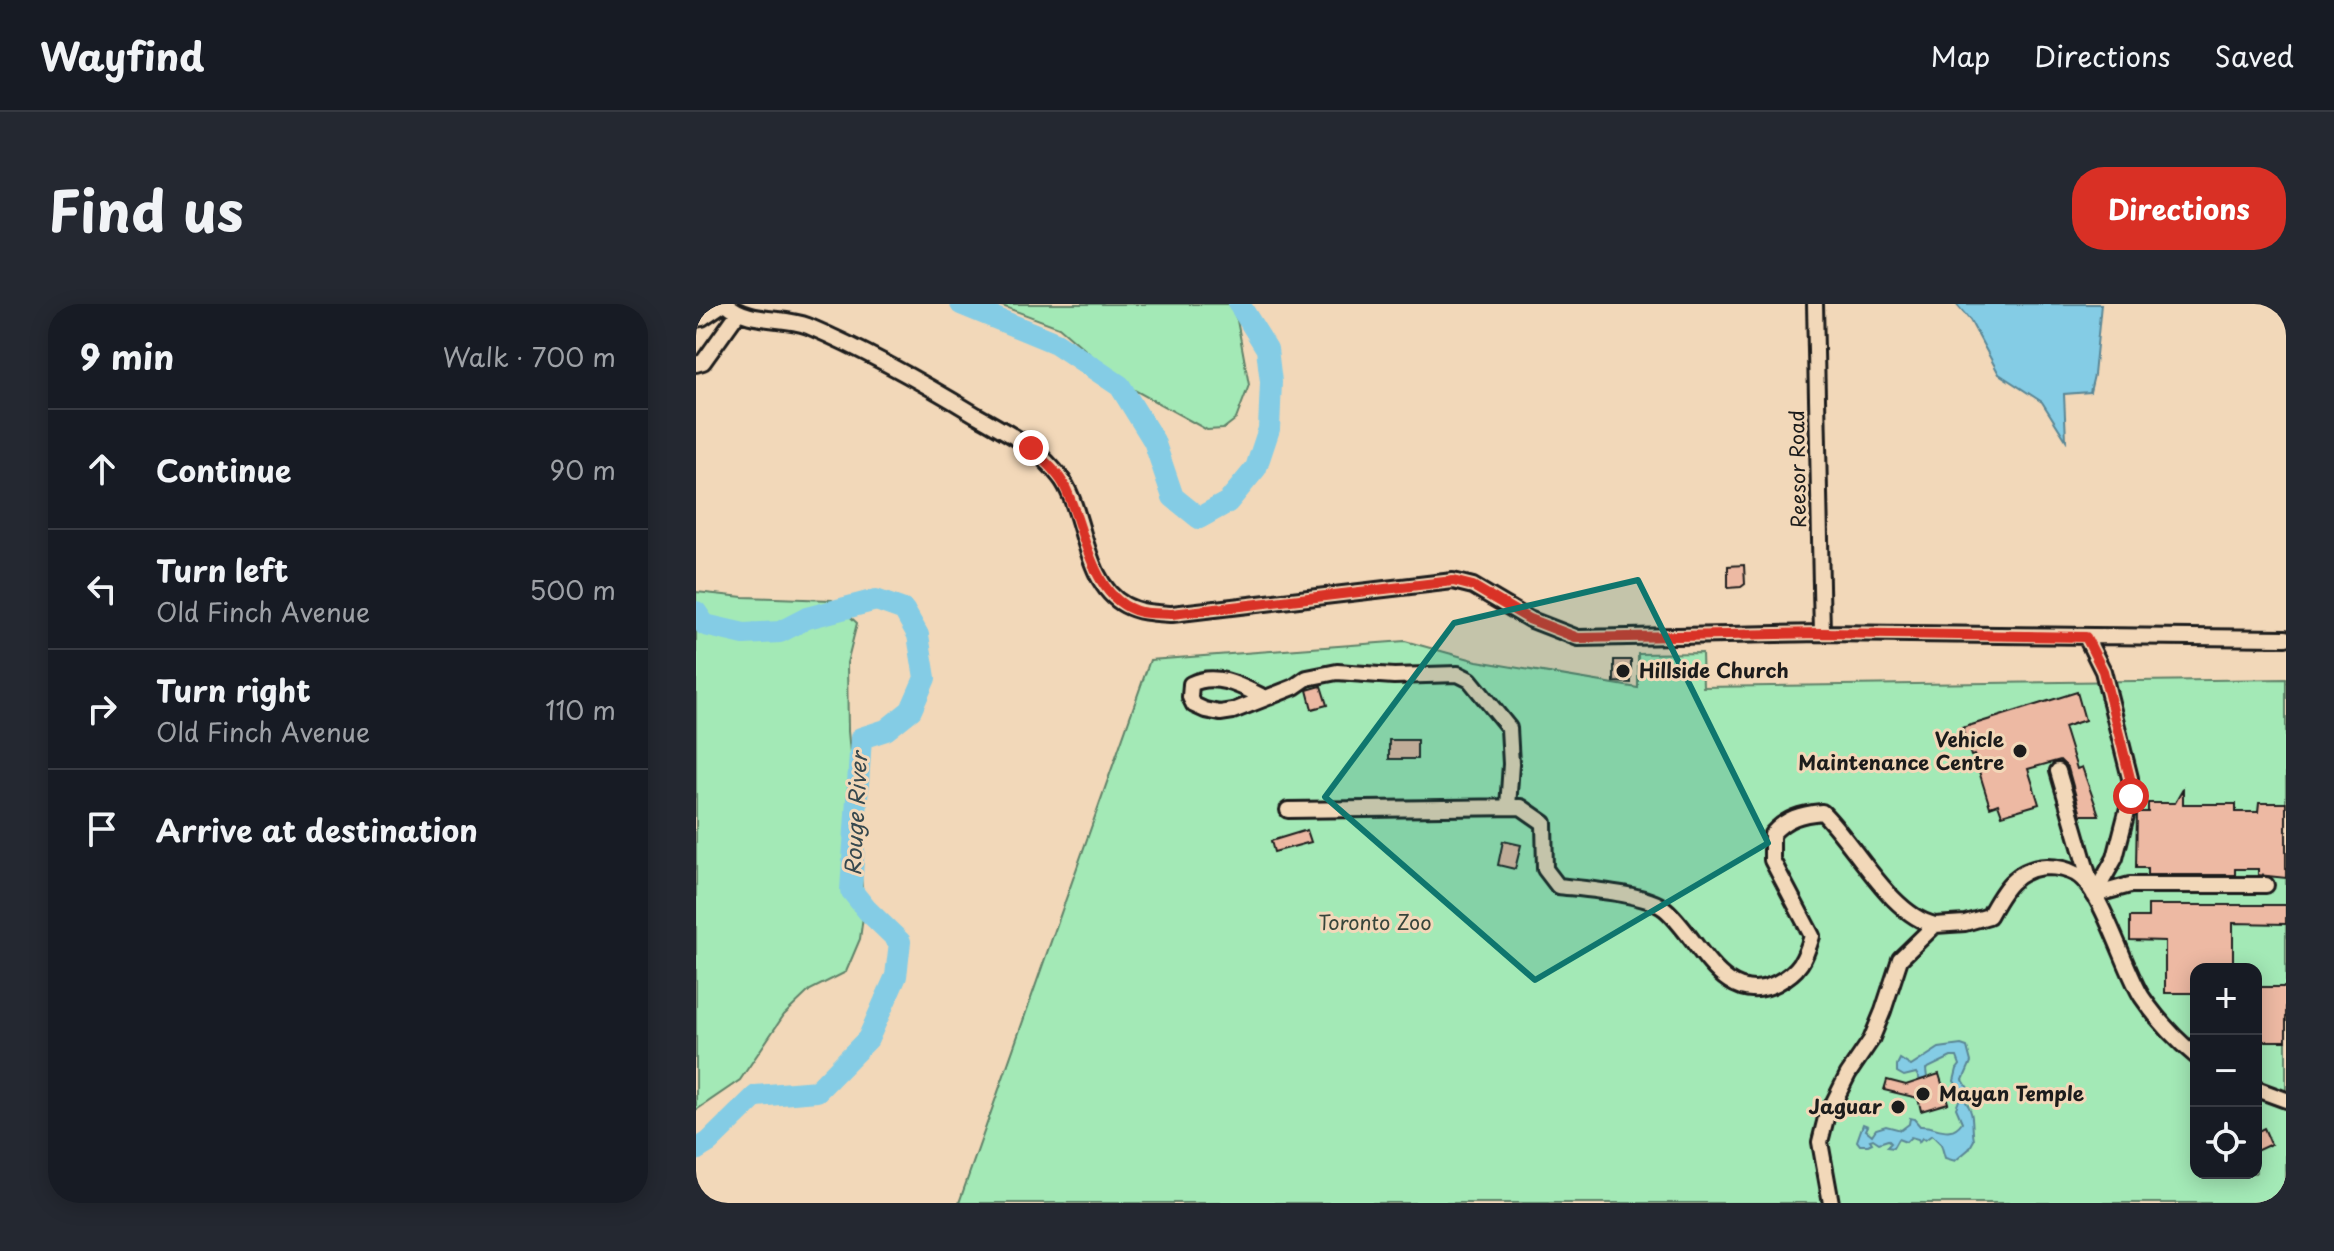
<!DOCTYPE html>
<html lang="en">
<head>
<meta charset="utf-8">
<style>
	:root { --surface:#171b24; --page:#242831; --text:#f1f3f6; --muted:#9ea1a6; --line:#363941; --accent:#d93025 }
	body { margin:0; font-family:"Playpen Sans",sans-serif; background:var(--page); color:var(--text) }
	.controls { position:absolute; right:24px; bottom:24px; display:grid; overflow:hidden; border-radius:16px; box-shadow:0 4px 20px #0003 }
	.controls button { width:72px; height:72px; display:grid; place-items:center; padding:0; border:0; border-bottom:2px solid var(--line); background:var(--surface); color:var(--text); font:40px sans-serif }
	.stop { position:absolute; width:24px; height:24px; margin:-18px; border:6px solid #d93025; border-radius:50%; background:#fff }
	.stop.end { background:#d93025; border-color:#fff; box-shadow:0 2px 8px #0008 }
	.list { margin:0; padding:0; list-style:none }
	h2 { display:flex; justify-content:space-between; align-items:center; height:104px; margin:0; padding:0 32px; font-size:34px }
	h2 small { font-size:26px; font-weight:400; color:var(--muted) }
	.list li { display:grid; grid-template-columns:52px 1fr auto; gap:24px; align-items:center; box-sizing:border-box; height:120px; padding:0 32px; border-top:2px solid var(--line) }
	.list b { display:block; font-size:30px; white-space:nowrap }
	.list p { margin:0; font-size:26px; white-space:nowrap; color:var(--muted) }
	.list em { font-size:26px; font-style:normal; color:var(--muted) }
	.icon { flex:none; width:44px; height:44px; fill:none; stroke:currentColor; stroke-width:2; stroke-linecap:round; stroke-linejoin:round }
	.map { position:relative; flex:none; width:1590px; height:899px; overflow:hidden; border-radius:32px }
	header { display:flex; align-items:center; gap:48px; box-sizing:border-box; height:112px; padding:0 40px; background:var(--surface); border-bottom:2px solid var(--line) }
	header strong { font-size:38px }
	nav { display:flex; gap:44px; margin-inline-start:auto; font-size:28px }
	.intro { display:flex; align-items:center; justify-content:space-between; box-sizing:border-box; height:192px; padding:0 48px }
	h1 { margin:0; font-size:56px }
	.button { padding:20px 36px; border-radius:32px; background:var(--accent); color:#fff; font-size:28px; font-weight:700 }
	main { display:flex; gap:48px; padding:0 48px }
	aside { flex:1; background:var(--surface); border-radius:32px; box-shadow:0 4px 20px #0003 }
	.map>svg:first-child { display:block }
</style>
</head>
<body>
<header>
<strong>Wayfind</strong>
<nav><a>Map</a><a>Directions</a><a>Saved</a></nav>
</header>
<div class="intro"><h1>Find us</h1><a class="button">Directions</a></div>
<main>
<aside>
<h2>9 min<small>Walk · 700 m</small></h2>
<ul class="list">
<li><svg class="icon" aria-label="ahead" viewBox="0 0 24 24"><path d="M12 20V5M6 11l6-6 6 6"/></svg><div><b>Continue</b></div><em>90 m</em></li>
<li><svg class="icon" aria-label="left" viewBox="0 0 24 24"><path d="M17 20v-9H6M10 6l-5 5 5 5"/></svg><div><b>Turn left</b><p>Old Finch Avenue</p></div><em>500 m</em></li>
<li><svg class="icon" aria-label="right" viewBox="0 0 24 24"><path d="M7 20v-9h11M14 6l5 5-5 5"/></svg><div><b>Turn right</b><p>Old Finch Avenue</p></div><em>110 m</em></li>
<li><svg class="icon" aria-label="arrive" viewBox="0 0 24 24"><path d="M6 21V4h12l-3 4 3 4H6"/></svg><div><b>Arrive at destination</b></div></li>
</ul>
</aside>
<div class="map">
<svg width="1590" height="899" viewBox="0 0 1590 899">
	<rect width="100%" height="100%" fill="#f2d8b9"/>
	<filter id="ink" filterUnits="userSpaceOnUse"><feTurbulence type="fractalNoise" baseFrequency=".0125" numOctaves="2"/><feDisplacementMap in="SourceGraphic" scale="16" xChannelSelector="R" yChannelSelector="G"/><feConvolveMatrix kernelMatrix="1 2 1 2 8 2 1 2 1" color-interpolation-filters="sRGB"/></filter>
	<g filter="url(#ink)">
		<path fill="#a3e9b6" stroke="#608269" stroke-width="2" fill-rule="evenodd" d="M 301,0 L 534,0 L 541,16 L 553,81 L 540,115 L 527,125 L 511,126 L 431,82 L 363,23 Z
			M 0,288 L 47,293 L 136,296 L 161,319 L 151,359 L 152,427 L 168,605 L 164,635 L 150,668 L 114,686 L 88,711 L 44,776 L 0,806 Z
			M 709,337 L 781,357 L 942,384 L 942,350 L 1006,349 L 1007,383 L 1590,375 L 1590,899 L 263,899 L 454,356 ZM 1500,665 L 1560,665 L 1560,869 L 1500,869 Z"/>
		<path fill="#84cce5" stroke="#5a8695" stroke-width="2" d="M 1260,0 L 1405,0 L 1398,71 L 1394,88 L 1368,90 L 1370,136 L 1346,98 L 1303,70 L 1274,16 Z
			M 1265,741 L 1271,743 L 1275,758 L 1267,776 L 1273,786 L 1270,798 C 1279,810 1275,822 1278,836 L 1273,845 L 1259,857 L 1249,854 L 1245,840 L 1236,831 L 1229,836 L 1226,834 L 1223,838 L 1222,835 L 1215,833 L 1210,838 L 1202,835 L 1197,844 L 1191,843 L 1195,839 L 1192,836 L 1183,839 L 1177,835 L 1174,836 L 1176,839 L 1172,841 L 1164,841 L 1161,837 L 1167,820 L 1172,822 L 1170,826 L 1176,831 L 1180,825 L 1190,822 L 1205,826 L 1213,820 L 1214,814 L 1218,815 L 1224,822 C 1240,821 1254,835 1266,818 L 1260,804 L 1266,789 L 1258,777 L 1261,765 L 1264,761 L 1261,753 L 1255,753 L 1230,765 L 1231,774 L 1224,776 L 1220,769 L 1208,772 L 1201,768 L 1201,761 L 1204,755 L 1215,762 L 1243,744 Z"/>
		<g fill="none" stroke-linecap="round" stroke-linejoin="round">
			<path stroke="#84cce5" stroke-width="22" d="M 265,0 L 360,39 L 424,82 L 458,137 L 477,193 L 503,214 L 532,198 L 560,164 L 573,125 L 575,78 L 571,45 L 543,0
				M 0,308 L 9,321 L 48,330 L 84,328 L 111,314 L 180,296 L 208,306 L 222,331 L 229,374 L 215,406 L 190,426 L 165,434 L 155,586 L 171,606 L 204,638 L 200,672 L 172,735 L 121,787 L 60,792 L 13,838 L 0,846"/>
		</g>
		<path fill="#edb9a3" stroke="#1c1c1c" stroke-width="2" d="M 1048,261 L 1049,280 L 1045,283 L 1032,284 L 1032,262 Z
			M 918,356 L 935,356 L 935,379 L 918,378 Z
			M 625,382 L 631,401 L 616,405 L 611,386 Z
			M 1381,388 L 1389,416 L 1368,423 L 1381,465 L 1386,463 L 1403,511 L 1385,511 L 1372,464 L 1364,456 L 1332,465 L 1343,500 L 1306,511 L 1302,500 L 1294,503 L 1278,451 L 1275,452 L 1266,424 Z
			M 693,436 L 721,436 L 721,455 L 693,455 Z
			M 1487,485 L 1487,500 L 1540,500 L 1540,508 L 1562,508 L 1563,499 L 1590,499 L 1590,574 L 1562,571 L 1562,565 L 1539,565 L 1539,571 L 1451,571 L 1451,564 L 1440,564 L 1441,508 L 1452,508 L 1452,499 L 1479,499 Z
			M 611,526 L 615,538 L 578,548 L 575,537 Z
			M 807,537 L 825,541 L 819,565 L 802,561 Z
			M 1452,601 L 1590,601 L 1590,620 L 1537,619 L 1537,665 L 1500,665 L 1500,689 L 1469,689 L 1469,637 L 1434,636 L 1434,613 L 1452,613 Z
			M 1564,683 L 1590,683 L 1590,737 L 1560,737 L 1560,712 L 1564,712 Z
			M 1243,770 L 1252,799 L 1225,807 L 1222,794 L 1188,786 L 1191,776 L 1210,781 Z
			M 1568,824 L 1575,840 L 1560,847 L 1560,828 Z"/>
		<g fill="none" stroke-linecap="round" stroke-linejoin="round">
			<g stroke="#1c1c1c" stroke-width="20">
				<path id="minor" d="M 31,0 C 52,20 87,12 112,22 C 171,47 226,78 280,111 C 298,121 316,131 333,142 C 344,150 359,166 367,177 C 390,213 388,279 429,301 C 444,309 460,309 476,310 L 757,277 L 777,282 L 833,315 L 882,334 L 1126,329 L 1590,334
					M 1119,0 L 1126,329
					M 0,15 L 6,14 L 27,0
					M 0,60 L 7,58 L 42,9
					M 1390,333 L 1407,367 L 1434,474 L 1435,492 L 1419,554 L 1398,591
					M 569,394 C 547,383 520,367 495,380 L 494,393 L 498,401 L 509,406 L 524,409 L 537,407 L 598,383 L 611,374 L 641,368 L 698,372 L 762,370 L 774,376 L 813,424 L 815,460 L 812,503
					M 1362,467 L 1398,591 L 1434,581 L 1570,581
					M 592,506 L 825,503 L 848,519 L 849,565 L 862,582 C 888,585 950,589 969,605 C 1002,632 1027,707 1081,679 C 1104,667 1109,655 1116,632 L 1076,556 L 1076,530 C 1090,514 1105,510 1126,508 C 1159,540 1195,612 1239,621
					M 1560,785 L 1590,796
					M 1135,899 L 1124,838 L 1130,814 L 1152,770 L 1175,736 L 1187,707 L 1204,655 L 1239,621 L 1269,619 L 1293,612 C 1306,588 1319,564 1350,563 C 1360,563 1371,565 1380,570 C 1405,583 1429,667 1446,693 C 1461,715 1479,735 1500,752"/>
			</g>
			<use href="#minor" stroke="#f2d8b9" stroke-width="14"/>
		</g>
	</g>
	<g fill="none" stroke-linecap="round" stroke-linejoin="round" filter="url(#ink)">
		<path stroke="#d93025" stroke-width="10" d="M 335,144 C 346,155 361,167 368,181 C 389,221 393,296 445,308 C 455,310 466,309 476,310 L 757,277 L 777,282 L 833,315 L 882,334 L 1126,329 L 1390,333 L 1407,367 L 1434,474 L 1435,492"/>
	</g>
	<path fill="#0f766e" fill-opacity="0.2" stroke="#0f766e" stroke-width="6" stroke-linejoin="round" d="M 942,276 L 1072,539 L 839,676 L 629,493 L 758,319 Z"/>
	<g fill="#1c1c1c" stroke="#f2d8b9" stroke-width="3">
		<circle cx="927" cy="367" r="8"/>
		<circle cx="1324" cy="447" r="8"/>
		<circle cx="1227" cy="790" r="8"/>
		<circle cx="1202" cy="803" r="8"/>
	</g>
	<g text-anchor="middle" stroke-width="6" stroke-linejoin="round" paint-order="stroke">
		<g font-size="20" fill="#1c1c1c" stroke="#f2d8b9">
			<text transform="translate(1102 165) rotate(-91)" y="7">Reesor Road</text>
		</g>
		<g font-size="20" font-weight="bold" fill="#1c1c1c" stroke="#f2d8b9" text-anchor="start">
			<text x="943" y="374">Hillside Church</text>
			<text x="1308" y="443" text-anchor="end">Vehicle<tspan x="1308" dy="23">Maintenance Centre</tspan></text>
			<text x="1243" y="797">Mayan Temple</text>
			<text x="1186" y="810" text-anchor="end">Jaguar</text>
		</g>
		<g font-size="20" fill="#37453b" stroke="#f2d8b9">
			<text x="679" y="626">Toronto Zoo</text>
		</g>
		<g font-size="22" font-style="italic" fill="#36484e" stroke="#f2d8b9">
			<text transform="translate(160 510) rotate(-87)" y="8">Rouge River</text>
		</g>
	</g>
</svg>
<div class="controls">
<button>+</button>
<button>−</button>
<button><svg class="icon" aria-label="locate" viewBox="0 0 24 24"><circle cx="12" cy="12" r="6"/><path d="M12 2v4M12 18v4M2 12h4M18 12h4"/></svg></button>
</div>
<div class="stop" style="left:1435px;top:492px"></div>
<div class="stop end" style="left:335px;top:144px"></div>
</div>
</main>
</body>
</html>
